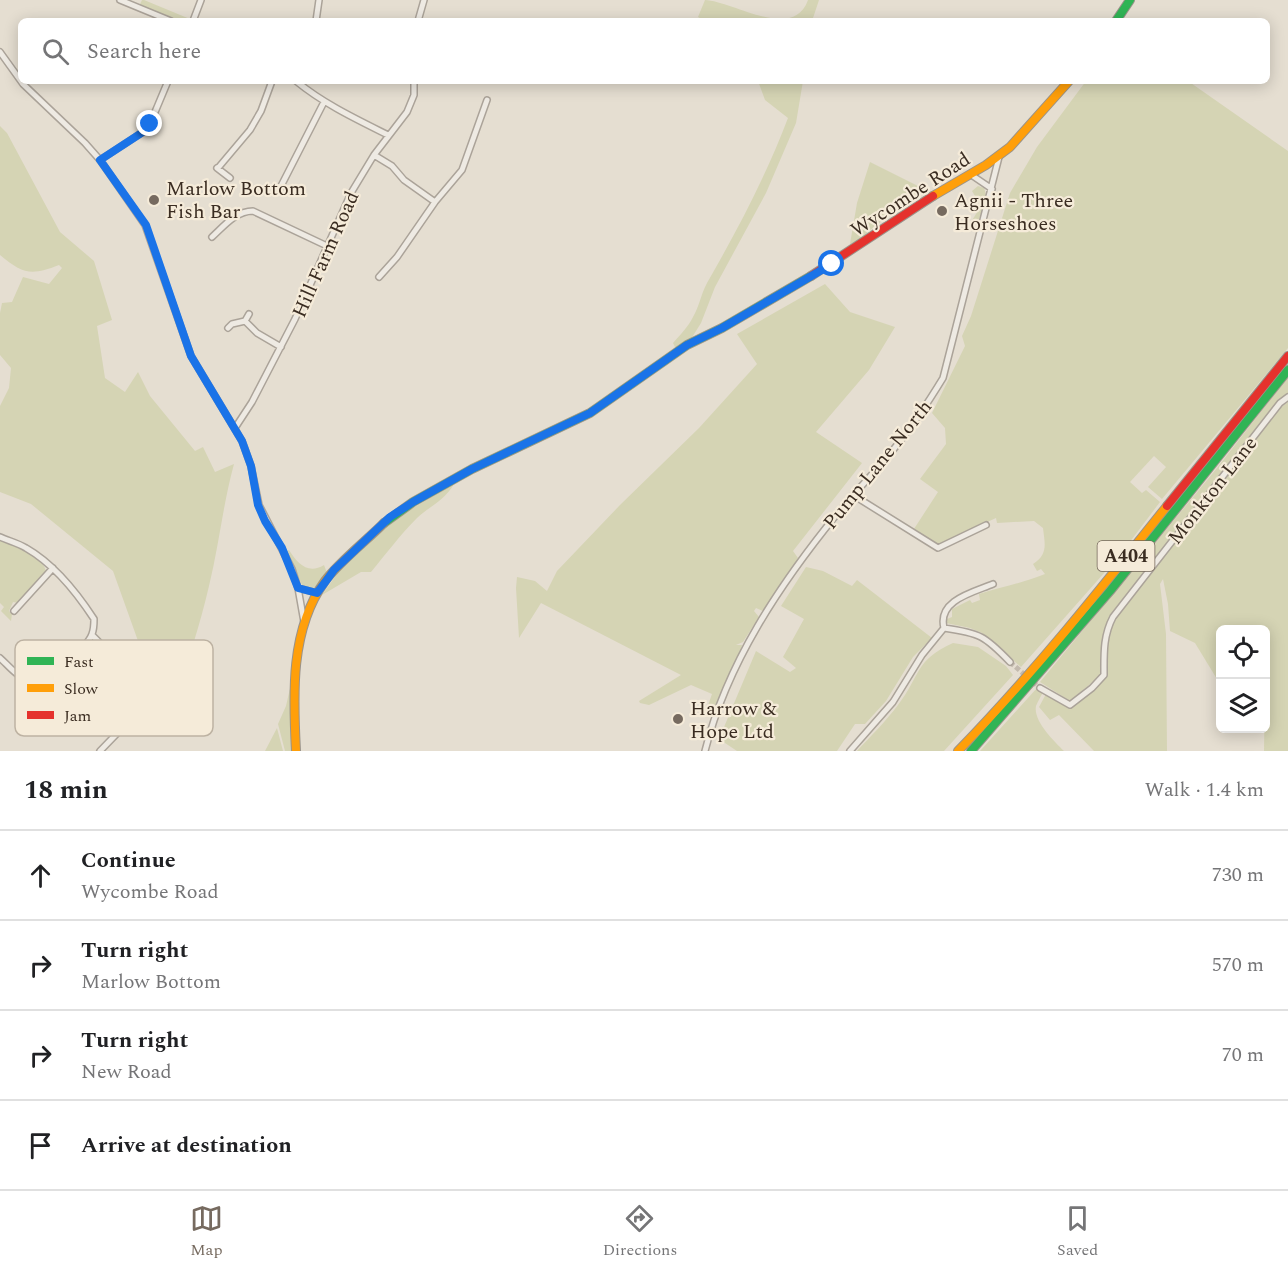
<!DOCTYPE html>
<html lang="en">
<head>
<meta charset="utf-8">
<style>
	:root { --surface:#fff; --page:#f2f2f2; --text:#202124; --muted:#757577; --line:#e0e0e0; --accent:#766a5f }
	body { margin:0; font-family:Spectral,serif; background:var(--page); color:var(--text) }
	.controls { position:absolute; right:18px; bottom:18px; display:grid; overflow:hidden; border-radius:9px; box-shadow:0 3px 15px #0003 }
	.controls button { width:54px; height:54px; display:grid; place-items:center; padding:0; border:0; border-bottom:2px solid var(--line); background:var(--surface); color:var(--text); font:30px sans-serif }
	.stop { position:absolute; width:18px; height:18px; margin:-14px; border:4px solid #1a73e8; border-radius:50%; background:#fff }
	.stop.end { background:#1a73e8; border-color:#fff; box-shadow:0 2px 6px #0008 }
	.list { margin:0; padding:0; list-style:none }
	h2 { display:flex; justify-content:space-between; align-items:center; height:78px; margin:0; padding:0 24px; font-size:26px }
	h2 small { font-size:20px; font-weight:400; color:var(--muted) }
	.list li { display:grid; grid-template-columns:39px 1fr auto; gap:18px; align-items:center; box-sizing:border-box; height:90px; padding:0 24px; border-top:2px solid var(--line) }
	.list b { display:block; font-size:22px; white-space:nowrap }
	.list p { margin:0; font-size:20px; white-space:nowrap; color:var(--muted) }
	.list em { font-size:20px; font-style:normal; color:var(--muted) }
	.icon { flex:none; width:33px; height:33px; fill:none; stroke:currentColor; stroke-width:2; stroke-linecap:round; stroke-linejoin:round }
	.map { position:relative; flex:none; width:1288px; height:751px; overflow:hidden }
	.search { position:absolute; background:var(--surface); box-shadow:0 3px 15px #0003; left:18px; right:18px; top:18px; height:66px; display:flex; align-items:center; gap:15px; box-sizing:border-box; padding:0 21px; border-radius:9px; color:var(--muted); font-size:22px }
	.sheet { height:438px; background:var(--surface) }
	nav { display:flex; justify-content:space-around; align-items:center; box-sizing:border-box; height:84px; border-top:2px solid var(--line); background:var(--surface); font-size:16px; color:var(--muted) }
	nav a { display:grid; justify-items:center; gap:3px }
	nav .on { color:var(--accent) }
	.map>svg:first-child { display:block }
</style>
</head>
<body>
<div class="map">
<svg width="1288" height="751" viewBox="0 0 1288 751">
	<rect width="100%" height="100%" fill="#e5ded1"/>
	<path fill="#d5d4b4" d="M 142,0 L 144,0 L 190,19 C 175,26 153,12 139,6 Z
		M 705,0 C 733,1 793,42 808,0 L 819,0 L 812,21 L 705,21 L 698,17 Z
		M 758,81 L 803,81 L 796,123 L 766,193 L 715,287 L 701,323 L 691,339 L 676,349 L 673,343 C 680,335 688,327 693,317 C 699,307 701,294 707,283 C 738,229 766,176 788,118 L 765,100 Z
		M 1086,81 L 1103,81 L 1109,84 L 1111,81 L 1188,81 L 1288,151 L 1288,348 L 1162,499 L 1148,487 L 1166,467 L 1154,456 L 1130,482 L 1142,493 L 1146,490 L 1160,502 L 1120,555 L 1021,667 L 982,633 L 970,628 L 946,623 L 947,619 L 952,617 L 952,609 L 970,600 L 972,603 L 980,600 L 979,594 C 1001,587 1023,583 1045,574 L 1041,569 L 1037,571 L 1033,564 C 1048,554 1045,545 1043,528 L 1034,521 L 997,523 L 996,518 L 937,545 L 912,532 L 938,492 L 920,479 L 946,444 L 945,428 L 932,413 L 965,346 L 962,336 L 971,316 L 1010,193 L 1037,147 Z
		M 0,126 L 7,133 L 60,232 L 94,261 L 112,320 L 97,326 L 105,378 L 125,392 L 138,372 L 150,396 L 195,451 L 203,447 L 215,472 L 234,464 C 223,504 219,545 209,586 C 200,624 189,660 175,696 L 157,694 L 113,571 L 31,504 L 0,492 L 0,406 L 9,388 L 11,368 L 0,355 L 0,313 L 2,303 L 12,302 L 23,277 L 49,284 L 62,268 L 59,265 C 31,276 23,274 0,255 Z
		M 870,162 L 926,190 L 894,211 L 857,241 L 850,244 L 857,203 Z
		M 978,186 L 984,188 C 989,200 981,212 977,224 L 971,222 L 981,206 L 972,191 Z
		M 825,284 L 850,312 L 895,327 L 869,370 L 816,432 L 862,463 L 793,551 L 798,558 L 765,612 L 756,608 L 754,611 L 759,617 L 743,642 L 736,645 L 742,645 L 741,650 L 713,710 L 706,711 L 712,694 L 691,685 L 649,705 L 640,703 L 639,701 L 681,675 L 541,603 L 519,638 L 516,588 L 517,577 L 535,581 L 547,591 L 557,571 L 620,505 L 699,428 L 757,364 L 737,334 Z
		M 1288,377 L 1288,394 L 1278,402 L 1112,615 C 1100,636 1102,651 1102,674 L 1070,701 L 1040,682 L 1217,468 Z
		M 1288,402 L 1288,751 L 1264,751 L 1266,630 L 1220,630 L 1220,684 L 1195,643 L 1170,631 L 1168,604 L 1163,579 L 1160,584 L 1166,634 L 1167,751 L 1094,751 L 1059,715 L 1050,720 L 1039,707 L 1046,694 L 1072,706 L 1106,677 L 1107,644 L 1111,624 L 1279,409 Z
		M 454,484 C 445,500 430,506 417,518 C 400,535 386,554 371,572 L 361,572 L 322,595 L 342,567 L 398,517 Z
		M 0,540 C 14,545 42,555 46,571 L 45,574 L 18,603 L 13,602 L 9,611 L 12,614 L 11,621 L 1,611 L 4,607 L 0,603 Z
		M 289,550 C 297,563 308,575 324,565 L 327,573 L 313,589 L 302,585 L 287,551 Z
		M 806,567 L 823,571 L 852,586 L 857,580 L 932,638 L 913,657 L 886,701 L 865,724 L 855,724 L 837,751 L 737,751 L 719,739 L 756,651 L 790,672 L 796,668 L 783,657 L 804,619 L 781,606 Z
		M 953,643 L 978,647 L 1006,666 L 1013,675 L 944,751 L 857,751 C 871,736 886,721 898,705 C 921,675 914,661 953,643 Z
		M 291,684 L 294,751 L 285,751 L 278,724 L 286,706 Z
		M 1037,688 L 1043,692 C 1041,696 1038,701 1036,706 C 1033,721 1054,741 1064,751 L 980,751 Z
		M 277,728 L 283,751 L 265,751 Z"/>
	<g fill="none" stroke-linecap="round" stroke-linejoin="round">
		<path stroke="#c3baae" stroke-width="5" stroke-dasharray="5 2.5" stroke-linecap="butt" d="M 1010,662 L 1040,688"/>
		<g stroke="#aba399" stroke-width="8">
			<path id="street" d="M 120,0 L 171,21
				M 193,21 L 201,0
				M 316,21 L 319,0
				M 418,21 L 424,0
				M 0,52 L 23,84 L 85,143 L 100,160 L 145,225 L 191,356 L 242,441 L 251,466 L 259,505 L 292,569 L 298,588 L 304,622
				M 296,81 C 324,104 356,119 388,135
				M 374,155 L 392,166 L 404,180 L 435,202
				M 100,160 L 146,130 L 150,124 L 168,81
				M 217,168 L 230,178
				M 218,168 L 250,130 L 261,111 L 272,81
				M 970,174 L 992,189
				M 279,190 L 324,102
				M 212,237 C 224,226 236,211 253,211 L 327,246
				M 379,277 L 397,257 L 435,202 L 462,170 L 487,100
				M 245,321 L 257,333 L 281,347
				M 228,328 L 232,324 L 245,321 L 249,314
				M 235,428 L 252,402 L 295,319 L 351,193 L 374,155 L 407,112 L 414,95 L 414,81
				M 853,495 L 938,548 L 986,525
				M 0,537 C 9,541 18,543 26,548 C 54,564 77,593 94,619 C 94,624 94,629 92,634 C 88,646 48,681 35,681 C 20,681 10,667 0,658
				M 298,588 L 317,593
				M 14,611 L 53,568
				M 944,628 C 980,633 985,636 1010,662
				M 944,628 C 937,600 974,592 993,584
				M 92,635 L 116,659
				M 1040,688 L 1070,705 L 1092,688 L 1104,675 C 1104,654 1103,636 1113,617 L 1280,403 L 1288,397
				M 100,751 L 131,719 L 132,711 L 120,698
				M 705,751 C 727,663 780,584 837,514 C 856,491 878,469 897,445 C 914,424 929,401 943,378 L 999,157
				M 850,751 L 893,702 L 922,655 L 944,628"/>
		</g>
		<g stroke="#9a938a" stroke-width="10">
			<path id="fast" d="M 1116,21 L 1130,0
				M 384,523 L 413,502 L 472,469 L 590,413 L 687,345 L 722,328 L 811,276
				M 971,751 L 1110,591 L 1288,370"/>
		</g>
		<g stroke="#9a938a" stroke-width="10">
			<path id="slow" d="M 933,196 L 986,165 L 1010,147 L 1069,81
				M 296,751 C 293,695 290,629 325,581 C 338,563 367,540 384,523
				M 958,751 C 1033,674 1100,590 1167,506"/>
		</g>
		<g stroke="#9a938a" stroke-width="10">
			<path id="jam" d="M 811,276 L 933,196
				M 1167,506 L 1288,356"/>
		</g>
		<use href="#street" stroke="#eeeae3" stroke-width="5"/>
		<use href="#fast" stroke="#30b455" stroke-width="8"/>
		<use href="#slow" stroke="#ff9f0a" stroke-width="8"/>
		<use href="#jam" stroke="#e5322d" stroke-width="8"/>
	</g>
	<g fill="none" stroke-linecap="round" stroke-linejoin="round">
		<path stroke="#1a73e8" stroke-width="8" d="M 150,124 L 146,130 L 100,160 L 146,225 L 191,356 L 242,441 L 251,466 L 258,505 L 265,521 L 282,548 L 298,588 L 317,593 L 334,570 L 390,517 L 413,502 L 472,469 L 590,413 L 687,345 L 722,328 L 832,264"/>
	</g>
	<g fill="#766a5f" stroke="#f5ebd9" stroke-width="2">
		<circle cx="154" cy="200" r="6"/>
		<circle cx="942" cy="211" r="6"/>
		<circle cx="678" cy="719" r="6"/>
	</g>
	<g text-anchor="middle" stroke-width="4.5" stroke-linejoin="round" paint-order="stroke">
		<rect fill="#f5ebd9" stroke="#726558" stroke-width="1.5" x="1097.5" y="541" width="57" height="30" rx="4.5"/>
		<g font-size="18" font-weight="bold" fill="#3a2c21">
			<text x="1126" y="562">A404</text>
		</g>
		<g font-size="20" fill="#3a2c21" stroke="#f5ebd9" text-anchor="start">
			<text x="166" y="195">Marlow Bottom<tspan x="166" dy="23">Fish Bar</tspan></text>
			<text x="954" y="207">Agnii - Three<tspan x="954" dy="23">Horseshoes</tspan></text>
			<text x="690" y="715">Harrow &amp;<tspan x="690" dy="23">Hope Ltd</tspan></text>
		</g>
		<g font-size="20" fill="#3a2c21" stroke="#f5ebd9">
			<text transform="translate(910 194) rotate(-33)" y="7">Wycombe Road</text>
			<text transform="translate(325 254) rotate(-66)" y="7">Hill Farm Road</text>
			<text transform="translate(877 464) rotate(-51)" y="7">Pump Lane North</text>
			<text transform="translate(1212 490) rotate(-52)" y="7">Monkton Lane</text>
		</g>
	</g>
	<rect x="15" y="640" width="198" height="96" rx="9" fill="#f5ebd9" stroke="#bdb2a2" stroke-width="1.5"/>
	<rect x="27" y="657" width="27" height="8" fill="#30b455"/>
	<rect x="27" y="684" width="27" height="8" fill="#ff9f0a"/>
	<rect x="27" y="711" width="27" height="8" fill="#e5322d"/>
	<g font-size="16" fill="#3a2c21">
		<text x="64" y="667">Fast</text>
		<text x="64" y="694">Slow</text>
		<text x="64" y="721">Jam</text>
	</g>
</svg>
<div class="controls">
<button><svg class="icon" aria-label="locate" viewBox="0 0 24 24"><circle cx="12" cy="12" r="6"/><path d="M12 2v4M12 18v4M2 12h4M18 12h4"/></svg></button>
<button><svg class="icon" aria-label="layers" viewBox="0 0 24 24"><path d="M12 4l9 5-9 5-9-5zM3 14l9 5 9-5"/></svg></button>
</div>
<div class="stop" style="left:832px;top:264px"></div>
<div class="stop end" style="left:150px;top:124px"></div>
<div class="search"><svg class="icon" aria-label="search" viewBox="0 0 24 24"><circle cx="10" cy="10" r="6"/><path d="M15 15l6 6"/></svg>Search here</div>
</div>
<section class="sheet">
<h2>18 min<small>Walk · 1.4 km</small></h2>
<ul class="list">
<li><svg class="icon" aria-label="ahead" viewBox="0 0 24 24"><path d="M12 20V5M6 11l6-6 6 6"/></svg><div><b>Continue</b><p>Wycombe Road</p></div><em>730 m</em></li>
<li><svg class="icon" aria-label="right" viewBox="0 0 24 24"><path d="M7 20v-9h11M14 6l5 5-5 5"/></svg><div><b>Turn right</b><p>Marlow Bottom</p></div><em>570 m</em></li>
<li><svg class="icon" aria-label="right" viewBox="0 0 24 24"><path d="M7 20v-9h11M14 6l5 5-5 5"/></svg><div><b>Turn right</b><p>New Road</p></div><em>70 m</em></li>
<li><svg class="icon" aria-label="arrive" viewBox="0 0 24 24"><path d="M6 21V4h12l-3 4 3 4H6"/></svg><div><b>Arrive at destination</b></div></li>
</ul>
</section>
<nav>
<a class="on"><svg class="icon" aria-label="map" viewBox="0 0 24 24"><path d="M3 6l6-2 6 2 6-2v14l-6 2-6-2-6 2zM9 4v14M15 6v14"/></svg>Map</a>
<a><svg class="icon" aria-label="directions" viewBox="0 0 24 24"><path d="M12 3l9 9-9 9-9-9zM9 14v-3h6M13 9l2 2-2 2"/></svg>Directions</a>
<a><svg class="icon" aria-label="saved" viewBox="0 0 24 24"><path d="M7 4h10v16l-5-4-5 4z"/></svg>Saved</a>
</nav>
</body>
</html>
